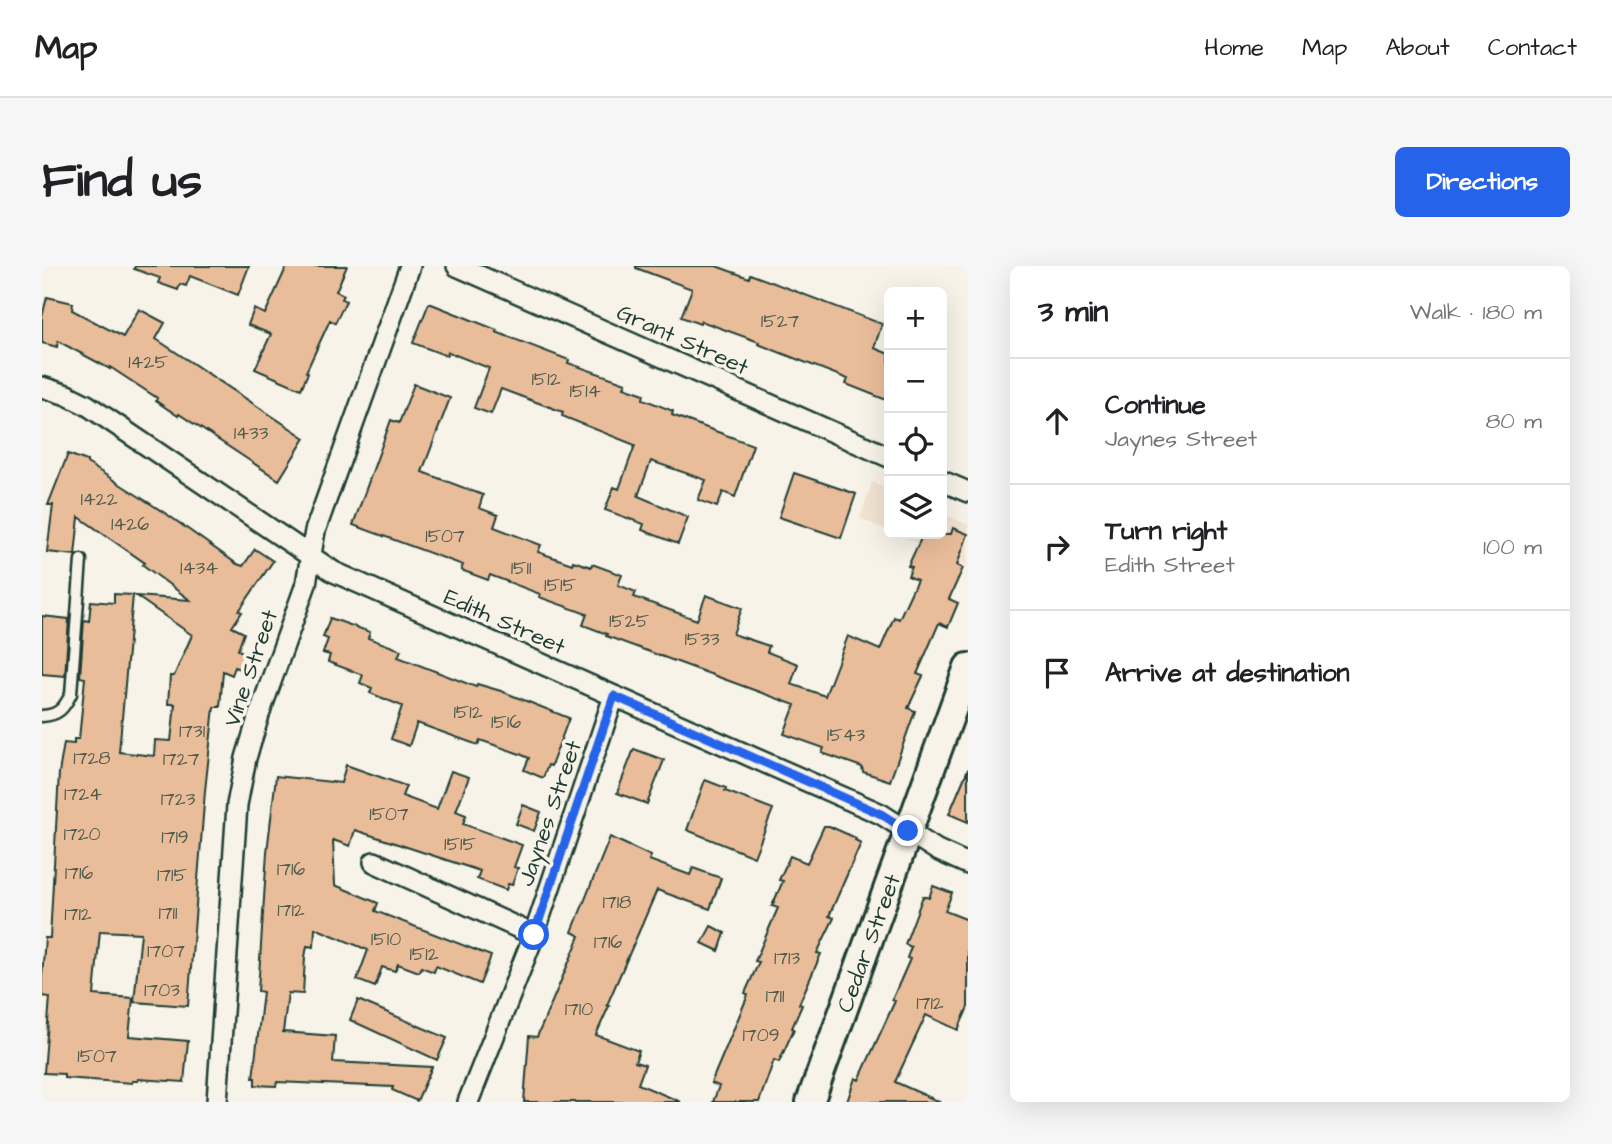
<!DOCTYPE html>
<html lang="en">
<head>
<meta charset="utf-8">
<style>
	:root { --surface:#fff; --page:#f6f6f6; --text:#202124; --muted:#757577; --line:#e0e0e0; --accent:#2563eb }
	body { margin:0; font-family:"Architects Daughter",sans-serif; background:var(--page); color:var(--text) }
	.controls { position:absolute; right:21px; top:21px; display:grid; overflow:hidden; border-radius:10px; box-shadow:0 7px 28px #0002 }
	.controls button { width:63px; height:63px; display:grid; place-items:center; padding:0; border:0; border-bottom:2px solid var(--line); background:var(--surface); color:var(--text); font:35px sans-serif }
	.stop { position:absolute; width:21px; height:21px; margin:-16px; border:5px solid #2563eb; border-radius:50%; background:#fff }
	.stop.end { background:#2563eb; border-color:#fff; box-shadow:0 2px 7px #0008 }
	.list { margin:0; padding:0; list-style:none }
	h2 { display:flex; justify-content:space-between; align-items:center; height:91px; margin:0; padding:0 28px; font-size:30px }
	h2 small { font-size:23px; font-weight:400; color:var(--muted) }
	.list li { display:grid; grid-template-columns:46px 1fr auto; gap:21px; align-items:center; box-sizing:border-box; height:126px; padding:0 28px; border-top:2px solid var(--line) }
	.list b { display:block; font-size:26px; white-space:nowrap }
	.list p { margin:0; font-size:23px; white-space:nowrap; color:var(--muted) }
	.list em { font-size:23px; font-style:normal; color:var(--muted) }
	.icon { flex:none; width:38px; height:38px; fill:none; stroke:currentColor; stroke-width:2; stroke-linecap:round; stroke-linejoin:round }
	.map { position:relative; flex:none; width:926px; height:836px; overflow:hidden; border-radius:10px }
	header { display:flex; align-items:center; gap:42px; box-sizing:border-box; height:98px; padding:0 35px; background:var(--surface); border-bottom:2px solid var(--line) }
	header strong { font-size:33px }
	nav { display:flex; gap:38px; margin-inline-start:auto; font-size:24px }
	.intro { display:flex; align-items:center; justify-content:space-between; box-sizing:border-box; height:168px; padding:0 42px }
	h1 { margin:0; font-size:49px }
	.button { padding:18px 32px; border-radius:10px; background:var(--accent); color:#fff; font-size:24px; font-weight:700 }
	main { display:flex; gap:42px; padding:0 42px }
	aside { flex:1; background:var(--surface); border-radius:10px; box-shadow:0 7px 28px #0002 }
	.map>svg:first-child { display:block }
</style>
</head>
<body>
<header>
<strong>Map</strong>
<nav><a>Home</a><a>Map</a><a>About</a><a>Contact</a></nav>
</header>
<div class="intro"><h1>Find us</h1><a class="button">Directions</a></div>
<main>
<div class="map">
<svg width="926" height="836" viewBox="0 0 926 836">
	<rect width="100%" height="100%" fill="#f7f3e8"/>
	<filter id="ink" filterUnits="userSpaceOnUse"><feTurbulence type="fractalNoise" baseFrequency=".0143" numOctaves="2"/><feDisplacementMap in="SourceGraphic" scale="14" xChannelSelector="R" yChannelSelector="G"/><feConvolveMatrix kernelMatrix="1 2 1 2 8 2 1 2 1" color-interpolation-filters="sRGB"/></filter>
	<g filter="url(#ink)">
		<path fill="#f3e3d1" d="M 830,216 L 847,223 L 847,265 L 818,252 Z
			M 900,247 L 926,259 L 926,300 L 854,268 L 900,268 Z"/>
		<path fill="#eabd9a" stroke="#1f3d34" stroke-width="2" d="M 93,0 L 207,0 L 196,29 L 148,10 L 144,20 L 138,18 L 136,24 L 116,17 L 118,12 L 92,3 Z
			M 245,0 L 305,0 L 294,25 L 302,29 L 300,33 L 304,35 L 293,57 L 288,54 L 264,106 L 266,107 L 259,123 L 213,103 L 229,68 L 206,59 L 212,43 L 223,48 Z
			M 594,0 L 674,0 L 707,12 L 708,8 L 840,58 L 832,82 L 847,88 L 847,135 L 804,118 L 806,113 L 716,78 L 717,76 L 659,55 L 658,58 L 639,51 L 650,23 L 594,2 Z
			M 5,31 L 31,37 L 30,44 L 81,71 L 97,43 L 123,57 L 114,73 L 263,172 L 237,214 L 137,148 L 136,150 L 114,135 L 115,132 L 68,101 L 68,103 L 16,75 L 15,81 L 0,77 L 0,51 Z
			M 387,37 L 455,64 L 454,66 L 527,94 L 526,97 L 584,117 L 582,121 L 602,128 L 601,133 L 631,145 L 630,149 L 711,179 L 693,231 L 681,226 L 675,241 L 656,234 L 664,214 L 609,195 L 596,230 L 646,251 L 636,278 L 600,264 L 602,258 L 563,244 L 572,221 L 577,223 L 593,179 L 520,150 L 521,146 L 459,123 L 449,148 L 432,142 L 447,102 L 406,86 L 405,90 L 371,77 Z
			M 372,118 L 408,132 L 380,206 L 441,229 L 437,242 L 456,249 L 452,261 L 499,279 L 496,286 L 530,298 L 531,295 L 549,301 L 550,298 L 580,309 L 576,319 L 594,326 L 592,331 L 655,354 L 664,329 L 700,342 L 691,368 L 727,380 L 725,386 L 756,398 L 749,418 L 783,430 L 806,370 L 838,384 L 852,351 L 857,353 L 875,314 L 866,310 L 870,301 L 866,300 L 881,268 L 909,268 L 911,262 L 926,268 L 915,299 L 921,302 L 907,333 L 916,337 L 906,361 L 897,357 L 875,408 L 881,410 L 866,442 L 873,445 L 848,515 L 821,506 L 820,501 L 780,487 L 782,482 L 742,468 L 753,439 L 564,370 L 565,368 L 541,359 L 545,348 L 497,331 L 498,328 L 448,309 L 446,314 L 419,304 L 421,299 L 311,259 L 349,154 L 357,157 Z
			M 26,188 L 45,195 L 45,197 L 126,249 L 195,298 L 201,300 L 213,283 L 231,295 L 197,345 L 200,346 L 190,361 L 202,367 L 196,384 L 213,391 L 206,407 L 193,401 L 190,409 L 181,405 L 178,441 L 172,441 L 163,525 L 146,740 L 92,736 L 99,667 L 58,665 L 52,729 L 91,732 L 87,770 L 146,775 L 142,816 L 96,813 L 96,815 L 90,815 L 90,817 L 22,812 L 22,808 L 2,807 L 8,731 L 0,730 L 0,710 L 3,672 L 8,672 L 17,507 L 22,477 L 32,478 L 32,473 L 37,473 L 43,412 L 38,411 L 42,354 L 47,355 L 49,335 L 72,337 L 72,328 L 91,329 L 77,486 L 112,490 L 113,474 L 129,475 L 133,438 L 126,438 L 128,410 L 132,410 L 150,369 L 94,330 L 148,334 L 101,299 L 103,297 L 37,251 L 33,289 L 5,286 L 11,239 L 6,239 Z
			M 752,207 L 814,228 L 799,272 L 737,251 Z
			M 0,350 L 27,353 L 23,410 L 0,408 Z
			M 288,352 L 328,366 L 326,372 L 359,384 L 356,391 L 434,421 L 435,418 L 459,425 L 527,452 L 509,500 L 506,499 L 501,512 L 482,504 L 487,492 L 478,488 L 438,474 L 436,479 L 375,457 L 367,480 L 349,473 L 360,440 L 328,427 L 330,422 L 318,417 L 321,409 L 286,396 L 288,389 L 281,387 L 286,373 L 281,371 Z
			M 592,483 L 622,494 L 605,538 L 575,527 Z
			M 304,499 L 364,520 L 360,530 L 395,543 L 409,505 L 427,511 L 414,545 L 424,549 L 421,558 L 480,579 L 472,601 L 476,602 L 470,619 L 466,618 L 464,624 L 435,613 L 438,605 L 313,564 L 308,580 L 291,574 L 293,619 L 336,637 L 333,645 L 449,690 L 438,718 L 394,700 L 392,706 L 379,701 L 377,706 L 356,698 L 353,705 L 340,701 L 333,721 L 315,714 L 326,684 L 273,662 L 272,681 L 265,680 L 263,691 L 261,728 L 246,727 L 241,766 L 293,770 L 291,796 L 390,801 L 375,835 L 350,824 L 351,821 L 235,816 L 234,820 L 213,819 L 213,812 L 211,812 L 221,726 L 216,725 L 225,586 L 234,510 L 299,517 Z
			M 926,503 L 926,556 L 907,548 Z
			M 663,514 L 684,522 L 683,525 L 731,543 L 712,591 L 645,564 Z
			M 481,539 L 499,546 L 492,565 L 474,558 Z
			M 782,560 L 787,560 L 814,572 L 813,574 L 819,577 L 787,650 L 792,652 L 775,687 L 779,688 L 757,738 L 760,739 L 750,762 L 752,763 L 737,796 L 732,794 L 717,836 L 671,836 L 677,820 L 669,817 L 706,729 L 703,727 L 717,696 L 713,695 L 736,642 L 730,640 L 741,615 L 737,614 L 748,590 L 765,597 Z
			M 568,571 L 609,590 L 607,594 L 648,609 L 651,602 L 679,612 L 668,643 L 615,624 L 565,739 L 567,740 L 554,769 L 597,785 L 593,796 L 603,799 L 596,818 L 639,836 L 482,836 L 487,770 L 495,771 L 538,670 L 530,666 Z
			M 891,620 L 910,627 L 903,645 L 926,654 L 926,741 L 916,764 L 884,749 L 853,816 L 898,836 L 805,836 L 813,812 L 817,814 L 853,735 L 850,734 L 868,693 L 865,692 L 869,681 L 863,678 L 881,630 L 887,632 Z
			M 669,660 L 683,667 L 677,685 L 660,677 Z
			M 316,734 L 405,772 L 395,794 L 308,754 Z"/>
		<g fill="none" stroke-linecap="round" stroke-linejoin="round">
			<g stroke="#1f3d34" stroke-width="15">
				<path id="lane" d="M 0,450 C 17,449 22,442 29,428 L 39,294"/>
			</g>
			<g stroke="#1f3d34" stroke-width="24">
				<path id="street" d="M 415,0 L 847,191
					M 0,121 L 25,129 L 45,139 L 292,306 L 839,548 L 895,584 L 926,598
					M 900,215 L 926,226
					M 332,596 L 492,669
					M 175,836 L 195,539 L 204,492 L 217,449 L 264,318 L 273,265 L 368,0
					M 426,836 L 492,669 L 572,430"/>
			</g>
			<g stroke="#1f3d34" stroke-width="32">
				<path id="secondary" d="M 768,836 L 926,401"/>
			</g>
			<use href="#lane" stroke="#f7f3e8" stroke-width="10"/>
			<use href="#street" stroke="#f7f3e8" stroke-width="19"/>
			<use href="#secondary" stroke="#f7f3e8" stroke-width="26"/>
		</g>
	</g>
	<g fill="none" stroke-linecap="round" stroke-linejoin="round" filter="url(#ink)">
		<path stroke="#2563eb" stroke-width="9" d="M 492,669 L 572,430 L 839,548 L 866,565"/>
	</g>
	<g text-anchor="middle" stroke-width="7" stroke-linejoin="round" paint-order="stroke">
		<g font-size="19" fill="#525d4e">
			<text x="738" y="61">1527</text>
			<text x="106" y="102">1425</text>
			<text x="504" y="119">1512</text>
			<text x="543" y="131">1514</text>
			<text x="209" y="173">1433</text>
			<text x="57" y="239">1422</text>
			<text x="88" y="264">1426</text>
			<text x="403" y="276">1507</text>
			<text x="157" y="308">1434</text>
			<text x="479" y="308">1511</text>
			<text x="518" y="325">1515</text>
			<text x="587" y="361">1525</text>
			<text x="660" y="379">1533</text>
			<text x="426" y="452">1512</text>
			<text x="464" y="462">1516</text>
			<text x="150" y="471">1731</text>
			<text x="804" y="475">1543</text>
			<text x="50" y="498">1728</text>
			<text x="139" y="499">1727</text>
			<text x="41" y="534">1724</text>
			<text x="136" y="539">1723</text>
			<text x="347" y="554">1507</text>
			<text x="40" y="574">1720</text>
			<text x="133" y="577">1719</text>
			<text x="418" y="584">1515</text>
			<text x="249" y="609">1716</text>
			<text x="37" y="613">1716</text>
			<text x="130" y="615">1715</text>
			<text x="575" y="642">1718</text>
			<text x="249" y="650">1712</text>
			<text x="126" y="653">1711</text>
			<text x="36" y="654">1712</text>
			<text x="344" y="679">1510</text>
			<text x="566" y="682">1716</text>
			<text x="124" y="691">1707</text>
			<text x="382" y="694">1512</text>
			<text x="745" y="698">1713</text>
			<text x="120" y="730">1703</text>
			<text x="733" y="736">1711</text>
			<text x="888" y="743">1712</text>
			<text x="537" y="749">1710</text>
			<text x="719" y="775">1709</text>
			<text x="55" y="796">1507</text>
		</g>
		<g font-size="23" fill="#1f3d34" stroke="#f7f3e8">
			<text transform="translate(641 73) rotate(24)" y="8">Grant Street</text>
			<text transform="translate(463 355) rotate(24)" y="8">Edith Street</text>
			<text transform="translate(208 402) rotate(-71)" y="8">Vine Street</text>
			<text transform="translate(507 547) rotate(-71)" y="8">Jaynes Street</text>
			<text transform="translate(826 677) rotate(-70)" y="8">Cedar Street</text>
		</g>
	</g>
</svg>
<div class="controls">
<button>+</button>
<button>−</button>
<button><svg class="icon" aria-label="locate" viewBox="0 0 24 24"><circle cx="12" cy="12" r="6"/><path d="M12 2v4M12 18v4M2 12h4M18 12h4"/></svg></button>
<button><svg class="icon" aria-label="layers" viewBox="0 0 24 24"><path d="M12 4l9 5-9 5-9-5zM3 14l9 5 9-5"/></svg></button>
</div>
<div class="stop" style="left:492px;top:669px"></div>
<div class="stop end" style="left:866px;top:565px"></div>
</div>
<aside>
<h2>3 min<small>Walk · 180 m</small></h2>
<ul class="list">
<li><svg class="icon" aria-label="ahead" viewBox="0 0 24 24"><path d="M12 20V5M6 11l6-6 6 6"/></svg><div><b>Continue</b><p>Jaynes Street</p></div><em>80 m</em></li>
<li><svg class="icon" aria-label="right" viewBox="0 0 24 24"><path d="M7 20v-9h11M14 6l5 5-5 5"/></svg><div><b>Turn right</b><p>Edith Street</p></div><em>100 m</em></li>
<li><svg class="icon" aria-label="arrive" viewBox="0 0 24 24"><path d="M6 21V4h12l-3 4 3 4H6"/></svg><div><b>Arrive at destination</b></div></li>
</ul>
</aside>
</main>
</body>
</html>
